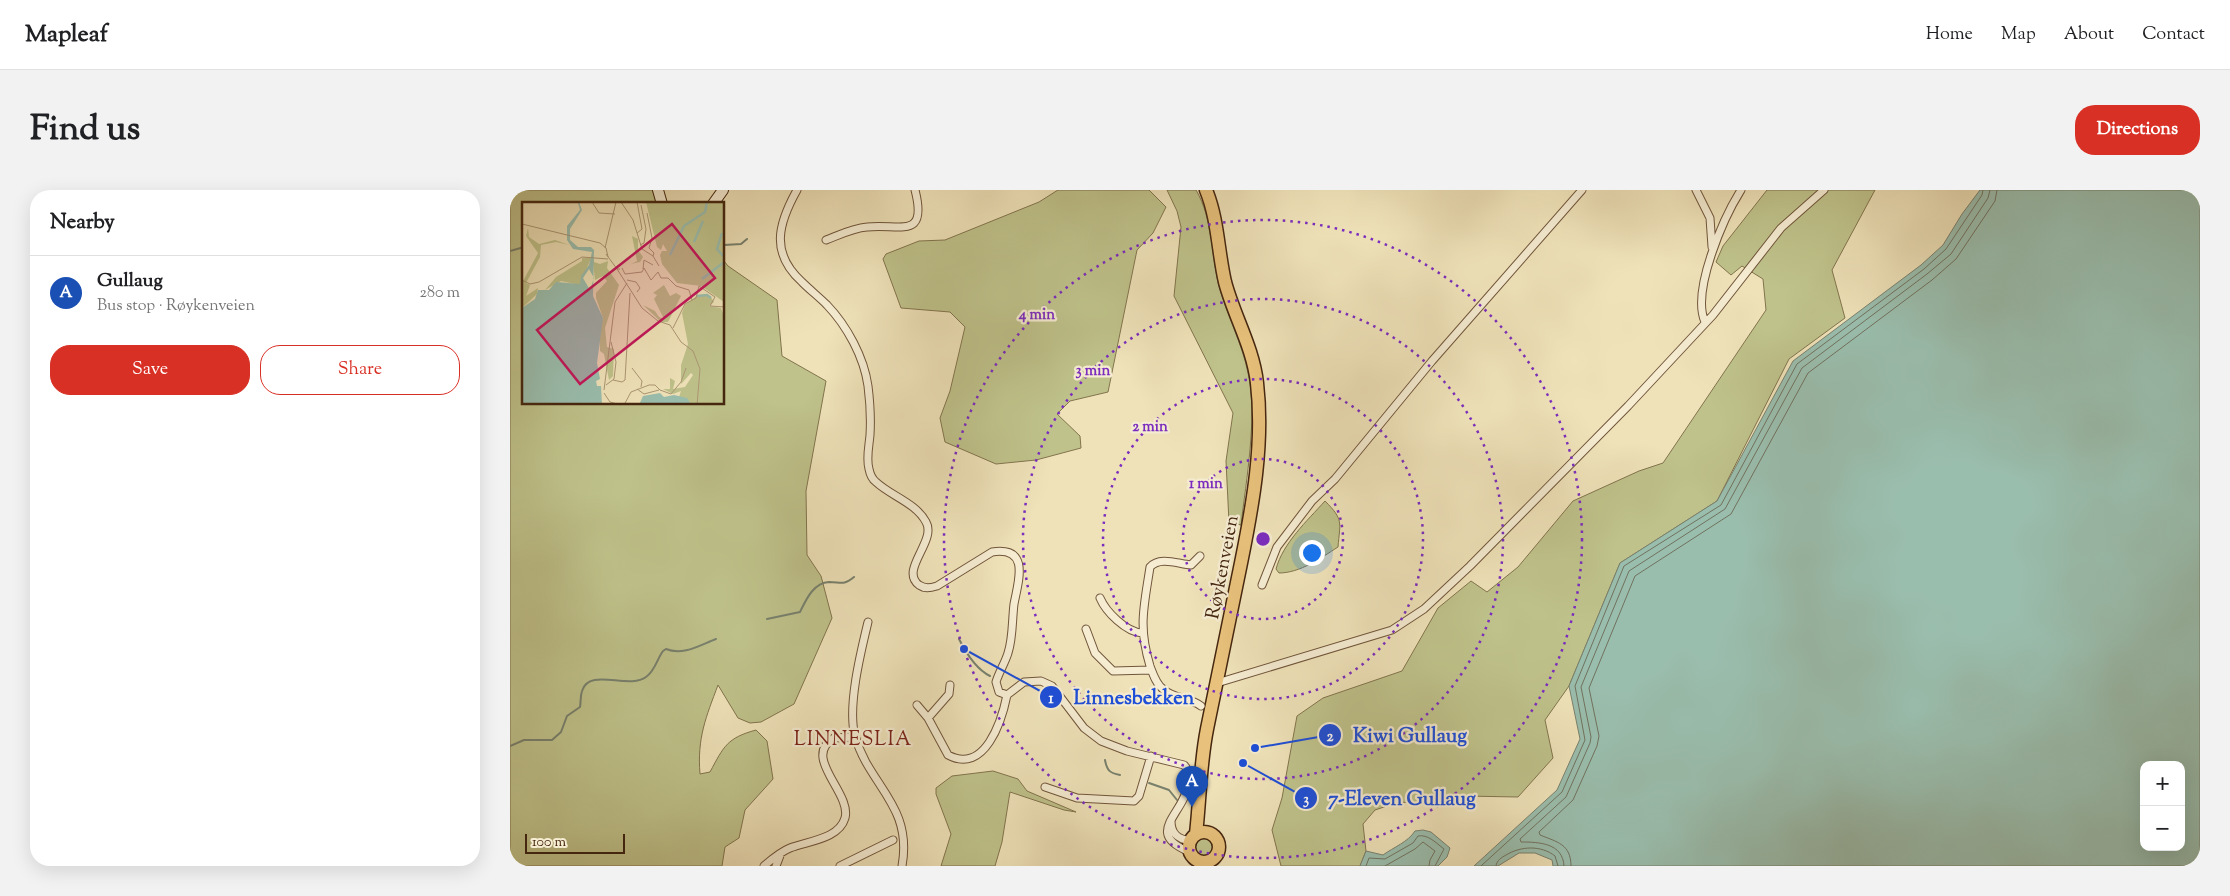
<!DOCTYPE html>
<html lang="en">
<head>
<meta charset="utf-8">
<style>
	:root { --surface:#fff; --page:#f2f2f2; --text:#202124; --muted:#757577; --line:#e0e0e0; --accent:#d93025 }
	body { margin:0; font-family:"Sorts Mill Goudy",serif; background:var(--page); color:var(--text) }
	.controls { position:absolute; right:15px; bottom:15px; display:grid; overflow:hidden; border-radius:10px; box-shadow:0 5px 20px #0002 }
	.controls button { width:45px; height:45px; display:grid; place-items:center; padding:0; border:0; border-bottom:1px solid var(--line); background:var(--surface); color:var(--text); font:25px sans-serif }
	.scale { position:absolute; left:15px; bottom:12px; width:100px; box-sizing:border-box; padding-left:5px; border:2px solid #45260f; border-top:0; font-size:14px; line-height:18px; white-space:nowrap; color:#45260f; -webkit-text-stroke:4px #f5ecd2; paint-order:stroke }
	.you { position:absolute; left:801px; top:362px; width:18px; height:18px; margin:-12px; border:4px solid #fff; border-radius:50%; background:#1a73e8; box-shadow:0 0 0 8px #1a73e833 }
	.badge { display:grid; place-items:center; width:32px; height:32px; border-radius:50%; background:var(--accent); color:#fff; font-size:16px; font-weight:700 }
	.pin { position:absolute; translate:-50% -41px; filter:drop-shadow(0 1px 2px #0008) }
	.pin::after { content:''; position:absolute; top:26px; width:18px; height:15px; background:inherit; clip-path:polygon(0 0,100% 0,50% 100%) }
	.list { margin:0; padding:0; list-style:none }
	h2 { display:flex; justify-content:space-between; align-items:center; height:65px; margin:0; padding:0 20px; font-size:21px }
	h2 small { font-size:16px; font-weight:400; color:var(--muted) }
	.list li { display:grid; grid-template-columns:32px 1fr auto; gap:15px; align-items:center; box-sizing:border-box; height:75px; padding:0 20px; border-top:1px solid var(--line) }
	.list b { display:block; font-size:19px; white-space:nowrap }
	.list p { margin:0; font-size:16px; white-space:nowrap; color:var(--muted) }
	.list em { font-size:16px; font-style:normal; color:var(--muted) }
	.actions { display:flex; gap:10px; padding:15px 20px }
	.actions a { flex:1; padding:11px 0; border:1px solid var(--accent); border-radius:20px; text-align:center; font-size:18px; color:var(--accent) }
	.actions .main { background:var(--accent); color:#fff }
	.map { position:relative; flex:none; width:1690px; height:676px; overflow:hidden; border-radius:20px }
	header { display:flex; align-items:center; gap:30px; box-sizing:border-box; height:70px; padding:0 25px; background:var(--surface); border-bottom:1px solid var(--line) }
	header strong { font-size:24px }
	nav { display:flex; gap:28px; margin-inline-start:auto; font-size:18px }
	.intro { display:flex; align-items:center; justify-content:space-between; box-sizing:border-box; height:120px; padding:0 30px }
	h1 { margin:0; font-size:35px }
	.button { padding:12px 22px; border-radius:20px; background:var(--accent); color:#fff; font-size:18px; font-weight:700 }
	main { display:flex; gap:30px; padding:0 30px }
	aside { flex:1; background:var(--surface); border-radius:20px; box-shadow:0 5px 20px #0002 }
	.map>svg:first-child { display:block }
</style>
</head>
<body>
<header>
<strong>Mapleaf</strong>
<nav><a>Home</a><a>Map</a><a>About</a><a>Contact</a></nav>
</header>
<div class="intro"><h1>Find us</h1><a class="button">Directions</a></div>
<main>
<aside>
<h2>Nearby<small></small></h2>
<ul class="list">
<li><span class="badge" style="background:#1a4fb4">A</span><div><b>Gullaug</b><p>Bus stop · Røykenveien</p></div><em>280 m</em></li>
</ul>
<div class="actions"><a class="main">Save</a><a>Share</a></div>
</aside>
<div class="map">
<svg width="1690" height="676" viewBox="0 0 1690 676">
	<rect width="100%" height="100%" fill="#efe2b9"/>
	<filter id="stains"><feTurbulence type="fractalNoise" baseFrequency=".004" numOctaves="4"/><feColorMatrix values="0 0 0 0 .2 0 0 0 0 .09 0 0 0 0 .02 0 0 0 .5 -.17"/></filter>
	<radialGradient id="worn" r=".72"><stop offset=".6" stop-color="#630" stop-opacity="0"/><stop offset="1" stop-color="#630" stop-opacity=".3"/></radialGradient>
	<path fill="#bfc28b" stroke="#82744d" d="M 0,0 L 144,0 L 147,14 L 14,14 L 14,214 L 214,214 L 214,71 L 218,76 L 267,110 L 272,166 L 316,191 L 296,301 L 297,365 L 311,386 L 322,428 L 284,514 L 251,532 L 240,533 L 228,528 L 208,495 C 196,527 187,548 190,584 L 200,582 C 214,556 217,548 246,540 L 257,551 L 263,589 L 235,620 L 229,648 L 215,657 L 212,676 L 0,676 Z
		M 548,0 L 639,0 L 656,17 L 643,43 L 627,60 L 598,202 L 560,211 L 547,224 L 570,246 L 571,258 L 526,270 L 486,274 L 435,252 L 430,228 L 440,201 L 455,137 L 440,122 L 391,118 L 373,69 L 376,64 L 409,51 L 435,50 L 529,12 Z
		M 657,0 L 686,0 C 703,29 701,64 709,96 C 717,126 732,153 738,183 C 748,225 736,291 731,335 L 719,332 L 716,271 L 723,223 L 664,106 L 671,37 L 667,21 Z
		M 1257,0 L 1365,0 L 1322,80 L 1335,128 L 1279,169 L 1207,311 L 1110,373 L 1059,496 L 1035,530 L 1043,568 L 1008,607 L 954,606 L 918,614 L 889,612 L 865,620 L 853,634 L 856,661 L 850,676 L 771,676 L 762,640 L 772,608 L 787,526 L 813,508 L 892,481 L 928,418 L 961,391 L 977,402 L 1008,377 L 1063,311 L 1129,281 L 1153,273 L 1256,120 L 1253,89 L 1232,76 L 1221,85 L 1206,72 L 1213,56 Z
		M 815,311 C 834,330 830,332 828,357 C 811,368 790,383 769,383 L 766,379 C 773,353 797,331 815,311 Z
		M 483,581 L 508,589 L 517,601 L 566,622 L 554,620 L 500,602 L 492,652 L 485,676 L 431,676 L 441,644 L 426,604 L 426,598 L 442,586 Z
		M685 657a9 9 0 1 1 18 0a9 9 0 1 1-18 0Z"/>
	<path fill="#9abeae" stroke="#78816e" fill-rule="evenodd" d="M 1470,0 L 1690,0 L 1690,676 L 1043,676 L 1042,670 L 1025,663 L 1009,663 L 988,676 L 964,676 L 1047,600 L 1070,549 L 1059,496 L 1110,373 L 1207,311 L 1283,171 L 1411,75 L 1433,55 L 1452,24 ZM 1634,575 L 1671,575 L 1671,657 L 1634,657 Z
		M 913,640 L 921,642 L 940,658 L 937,667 L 928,676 L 850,676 L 856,661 L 873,665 C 884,657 898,652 905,641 Z"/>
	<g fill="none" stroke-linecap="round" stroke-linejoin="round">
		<path stroke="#70725e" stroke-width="1" d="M 856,676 L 859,668 L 875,669 L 903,653 L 908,646 C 918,644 926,653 934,659 L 925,676
			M 875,676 L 905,659 L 913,652 L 925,661 L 920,670 L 919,676
			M 971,676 L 1052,602 L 1075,550 L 1065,496 L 1114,376 L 1211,315 L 1287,174 L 1414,79 L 1436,59 L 1472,5 L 1473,0
			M 986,676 C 987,670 991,668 996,665 C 1011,656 1031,655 1045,666 L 1048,676
			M 1054,676 C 1053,653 1029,652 1011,652 L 1010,649 L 1056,607 L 1080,553 L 1081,547 L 1071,497 L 1119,381 L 1215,319 L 1292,178 L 1417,84 L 1441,64 L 1478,8 L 1480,0
			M 1061,676 C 1061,654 1047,652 1030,645 L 1029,642 L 1063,610 L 1087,556 L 1089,546 L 1079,498 L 1125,386 L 1221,324 L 1298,183 L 1422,90 L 1446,69 L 1485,11 L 1487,0"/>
		<path stroke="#78816e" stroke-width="2" d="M 214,55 L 231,54 L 237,49
			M 0,61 L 14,57
			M 257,429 L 290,422 C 296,410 303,393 319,392 C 331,392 333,396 344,387
			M 449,449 C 456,463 466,479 480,486
			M 0,556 L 14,550 L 42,550 L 51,542 L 57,526 L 70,517 C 71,512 70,507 72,501 C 79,477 119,500 136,487 C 145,481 147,469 153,461 L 156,459 C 173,466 190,455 206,449
			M 595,570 C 597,581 600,583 610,585
			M 639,593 L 659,600 L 667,610"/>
		<g stroke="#70553a" stroke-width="9">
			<path id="street" d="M 287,0 C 268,34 260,63 292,92 C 300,100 309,107 317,115 C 337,136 354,167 358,196 C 360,212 361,229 360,245 C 359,257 356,268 359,279 C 360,284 362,289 366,292 C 381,306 406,313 416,332 C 427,351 389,380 409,395 C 415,399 420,398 427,396 L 482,362 C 521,356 508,392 504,414 C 502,430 503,448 498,463 C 495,473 489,482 486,492 L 489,502 L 497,505 L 514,492 L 531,491 L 542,496 L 574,538 L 591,551 L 617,561 L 674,575 C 680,581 679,586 678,594 C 675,624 632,643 680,662
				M 1186,0 L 1200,28 L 1202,57
				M 316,50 C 329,45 343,38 357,37 C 389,33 418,51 405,0
				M 1195,132 C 1181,101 1214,27 1231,0
				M 690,366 L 681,375 C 668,374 650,366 640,377 C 634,417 628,436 640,476 C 643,484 646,494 653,499 C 664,509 680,507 691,516
				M 752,395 L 767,357 L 802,311 L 825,289 L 922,171 L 1072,0
				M 590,408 C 596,422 616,442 632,443
				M 358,432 C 351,461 337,517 345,546 C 359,596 403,615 392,676
				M 576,439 L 585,463 L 603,481 L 641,480
				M 707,493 L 882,440 L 914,419 L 960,376 L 1118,216 L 1203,125 L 1271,38 L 1314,0
				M 407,515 L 418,528 L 438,565 C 475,585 492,530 497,505
				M 418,528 L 439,504 L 440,495
				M 535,597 L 567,608 L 624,611 L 629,606 L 641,566
				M 661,631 C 661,644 668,649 680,651
				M 254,676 C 262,669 270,662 280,658 C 298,651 329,649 335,628 C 342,603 291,567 324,548 L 345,547
				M 266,676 L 271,663
				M 330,676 L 383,650"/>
		</g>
		<g stroke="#45260f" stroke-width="12">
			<path id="secondary" d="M 148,0 L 152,14
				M 203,14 L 213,0"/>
		</g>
		<g stroke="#45260f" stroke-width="15">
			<path id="highway" d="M679 657a15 15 0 1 1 30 0a15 15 0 1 1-30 0Z
				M 686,644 C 690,609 690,574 697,539 C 708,484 720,428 731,373 C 743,314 754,253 747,193 C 743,157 724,126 715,92 C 708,62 708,29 696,0"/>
		</g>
		<use href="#street" stroke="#f5ecd2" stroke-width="7"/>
		<use href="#secondary" stroke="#f5ecd2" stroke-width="10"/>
		<use href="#highway" stroke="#e8c17c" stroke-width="12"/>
	</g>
	<g fill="none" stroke="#7b2cbf" stroke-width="2.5" stroke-dasharray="2.5 5">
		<circle cx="753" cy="349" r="80"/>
		<circle cx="753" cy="349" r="160"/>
		<circle cx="753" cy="349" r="240"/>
		<circle cx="753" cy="349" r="319"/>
	</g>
	<g text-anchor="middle" stroke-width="4.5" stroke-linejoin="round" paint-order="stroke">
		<g font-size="19" fill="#45260f" stroke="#f5ecd2">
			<text transform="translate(711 377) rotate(-79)" y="7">Røykenveien</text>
		</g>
		<g font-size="20" letter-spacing="1" fill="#7a1f14" stroke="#f5ecd2">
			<text x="343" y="555">LINNESLIA</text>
		</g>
	</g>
	<g transform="translate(12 12)">
		<rect width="202" height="202" fill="#efe2b9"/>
		<path d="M 124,0 L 202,0 L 202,100 L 179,84 L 155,81 L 140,62 L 138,53 L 140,49 L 145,49 L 141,42 L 139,48 L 135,45 ZM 6,26 L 7,35 L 17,42 L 33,38 L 47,43 L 34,40 L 19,43 L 18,55 L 4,81 L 8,83 L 4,94 L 16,86 L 15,92 L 0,106 L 0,81 L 16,51 L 4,34 ZM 110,34 L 116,37 L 116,48 L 121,55 L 118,60 L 109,62 L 115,59 ZM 72,55 L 72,60 L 78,62 L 86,59 L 85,66 L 97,83 L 83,126 L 85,145 L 92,147 L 91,174 L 87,178 L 82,152 L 78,149 L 77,127 L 81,116 L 74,96 L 74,91 L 85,79 L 81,74 L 73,78 L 71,60 ZM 60,56 L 69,56 L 58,83 L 39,79 L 23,88 L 34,75 L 60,59 ZM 142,83 L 148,94 L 154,91 L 159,94 L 146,120 L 139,120 L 121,103 L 133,109 L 137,115 L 142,117 L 132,97 L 135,93 L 131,91 ZM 176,93 L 188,94 L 192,100 L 187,104 L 199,106 L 202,114 L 201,202 L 169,202 L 157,195 L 159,189 L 151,192 L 141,187 L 148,187 L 148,176 L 153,179 L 151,187 L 163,185 L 171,173 L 169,171 L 159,182 L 159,163 L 166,142 L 160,111 L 163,103 Z" fill="#bfc28b"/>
		<path d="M 52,0 L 57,0 L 60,8 L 48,27 L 48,38 L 56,45 L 69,45 L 72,48 L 71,94 L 81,116 L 75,161 L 78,177 L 74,179 L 75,184 L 79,184 L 80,202 L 0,203 L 0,106 L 13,97 L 16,88 L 27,88 L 34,80 L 58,82 L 59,74 L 67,63 L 70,50 L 51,47 L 45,38 L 45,24 L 58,8 L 56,1 ZM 67,67 L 72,76 L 68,88 L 61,76 ZM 138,191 L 142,195 L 152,193 L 165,196 L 169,202 L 117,203 L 121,194 Z" fill="#9abeae" fill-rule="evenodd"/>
		<path fill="none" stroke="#9abeae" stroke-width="2.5" d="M 200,31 L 195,47 L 201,54M 172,40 L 181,19M 148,53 L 162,24 L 183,10 L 185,0M 180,77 L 201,61M 175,94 L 185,93 L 189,96"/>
		<path fill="none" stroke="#ab9775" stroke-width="1" d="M 70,0 L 77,11 L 93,12M 99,0 L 111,18 L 120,47 L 131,54 L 137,64M 125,11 L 130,36 L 127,46 L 132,51 L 131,54M 0,22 L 78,41 L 84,46 L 86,55M 115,31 L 120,27 L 115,0M 118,43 L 122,41 L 124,27 L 119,3M 83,46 L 94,0M 84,52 L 95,67M 100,66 L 103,72 L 120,70 L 122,66 L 129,78 L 136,70 L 139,76 L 146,76 L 154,84 L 167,88 L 170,98M 98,67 L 95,67 L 120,106 L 136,119 L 148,123 L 159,140 L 171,149 L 178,167 L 175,203M 121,67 L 122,58 L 131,63M 0,78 L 8,82 L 17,80 L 60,55 L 86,57M 105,78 L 114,80 L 118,86 L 115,90M 151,126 L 163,102 L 174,96 L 177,84 L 193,95 L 188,104 L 203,105M 110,166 L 120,179 L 119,185M 91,178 L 100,180 L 103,178 L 108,91M 84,183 L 92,177 L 94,160 L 89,140M 115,187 L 122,192 L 137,188M 82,188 L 93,100 L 105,81M 82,191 L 88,200 L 99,203M 102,203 L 109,190 L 127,183 L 133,183 L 138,188 L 149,192 L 159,180 L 164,166"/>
		<path fill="#c2185b" fill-opacity="0.15" stroke="#c2185b" stroke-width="2.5" d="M 150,22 L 193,76 L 58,182 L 15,128 Z"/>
		<rect width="202" height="202" fill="none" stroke="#45260f" stroke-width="2.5"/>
	</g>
	<circle cx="753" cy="349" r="8" fill="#7b2cbf" stroke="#f5ecd2" stroke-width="2.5"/>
	<g font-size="15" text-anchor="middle" font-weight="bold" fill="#7b2cbf" stroke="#f5ecd2" stroke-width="4.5" stroke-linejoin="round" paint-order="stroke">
		<text x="527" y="129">4 min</text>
		<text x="583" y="185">3 min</text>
		<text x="640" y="241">2 min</text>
		<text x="696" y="298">1 min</text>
	</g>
	<path fill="none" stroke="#1d4ed8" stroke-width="2" d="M454 459L541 507M745 558L820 545M733 573L796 608"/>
	<g fill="#1d4ed8" stroke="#f5ecd2" stroke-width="2">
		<circle cx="454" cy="459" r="5"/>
		<circle cx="745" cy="558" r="5"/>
		<circle cx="733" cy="573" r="5"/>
		<circle cx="541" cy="507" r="12"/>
		<circle cx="820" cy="545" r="12"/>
		<circle cx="796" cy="608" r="12"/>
	</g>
	<g font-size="15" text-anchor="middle" font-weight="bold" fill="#fff">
		<text x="541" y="513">1</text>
		<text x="820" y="551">2</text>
		<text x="796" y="614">3</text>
	</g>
	<g font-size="20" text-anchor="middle" font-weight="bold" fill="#1d4ed8" stroke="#f5ecd2" stroke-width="4.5" stroke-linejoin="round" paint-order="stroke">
		<text x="624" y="514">Linnesbekken</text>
		<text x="900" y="552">Kiwi Gullaug</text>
		<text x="892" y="615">7-Eleven Gullaug</text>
	</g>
	<rect width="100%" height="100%" filter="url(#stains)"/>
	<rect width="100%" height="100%" fill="url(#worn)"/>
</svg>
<div class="controls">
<button>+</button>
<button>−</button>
</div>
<div class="scale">100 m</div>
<div class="you"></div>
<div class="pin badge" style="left:682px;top:617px;background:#1a4fb4">A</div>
</div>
</main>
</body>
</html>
